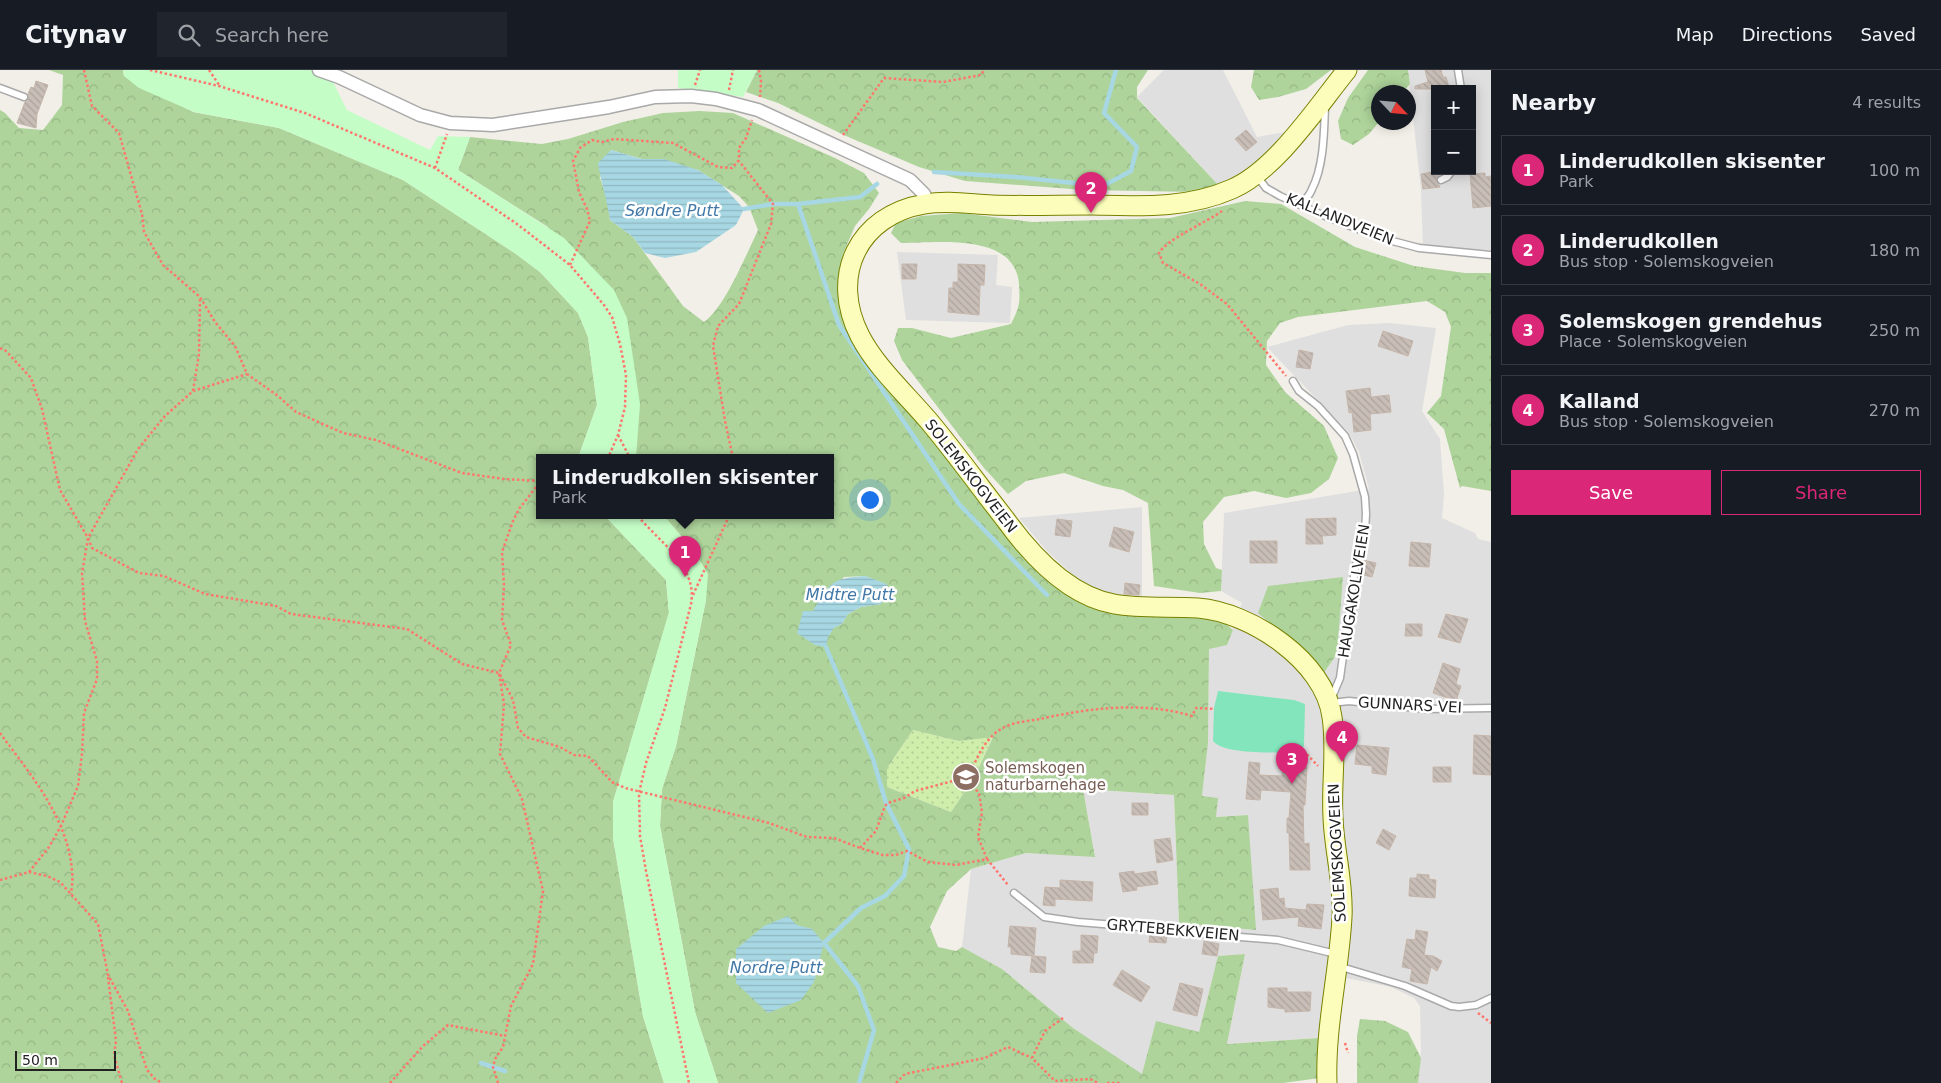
<!DOCTYPE html>
<html lang="en">
<head>
<meta charset="utf-8">
<style>
	:root { --surface:#171b24; --page:#20242c; --text:#f1f3f6; --muted:#9ea1a6; --line:#363941; --accent:#db2777 }
	body { margin:0; font-family:"DejaVu Sans",sans-serif; background:var(--page); color:var(--text) }
	.controls { position:absolute; right:15px; top:15px; display:grid; overflow:hidden; border-radius:0px; box-shadow:0 2px 12px #0003 }
	.controls button { width:45px; height:45px; display:grid; place-items:center; padding:0; border:0; border-bottom:1px solid var(--line); background:var(--surface); color:var(--text); font:25px sans-serif }
	.compass { position:absolute; left:1371px; top:15px; width:45px; height:45px; border-radius:50%; background:var(--surface); box-shadow:0 2px 12px #0003; rotate:116deg }
	.scale { position:absolute; left:15px; bottom:12px; width:101px; box-sizing:border-box; padding-left:5px; border:2px solid #222; border-top:0; font-size:14px; line-height:18px; white-space:nowrap; color:#222; -webkit-text-stroke:4px #fff; paint-order:stroke }
	.you { position:absolute; left:869px; top:429px; width:18px; height:18px; margin:-12px; border:4px solid #fff; border-radius:50%; background:#1a73e8; box-shadow:0 0 0 8px #1a73e833 }
	.badge { display:grid; place-items:center; width:32px; height:32px; border-radius:50%; background:var(--accent); color:#fff; font-size:16px; font-weight:700 }
	.pin { position:absolute; translate:-50% -41px; filter:drop-shadow(0 1px 2px #0008) }
	.pin::after { content:''; position:absolute; top:26px; width:18px; height:15px; background:inherit; clip-path:polygon(0 0,100% 0,50% 100%) }
	.popup { position:absolute; left:536px; top:384px; width:298px; height:65px; box-sizing:border-box; display:grid; place-content:center; border-radius:0px; background:var(--surface); filter:drop-shadow(0 1px 4px #0005); font-size:16px; white-space:nowrap; color:var(--muted) }
	.popup b { font-size:19px; color:var(--text) }
	.popup::after { content:''; position:absolute; left:50%; top:100%; margin-left:-10px; border:10px solid transparent; border-top-color:var(--surface) }
	.list { margin:0; padding:0; list-style:none }
	h2 { display:flex; justify-content:space-between; align-items:center; height:65px; margin:0; padding:0 20px; font-size:21px }
	h2 small { font-size:16px; font-weight:400; color:var(--muted) }
	.list li { display:grid; grid-template-columns:32px 1fr auto; gap:15px; align-items:center; box-sizing:border-box; height:70px; margin:0 10px 10px; padding:0 10px; border:1px solid var(--line); border-radius:0px }
	.list b { display:block; font-size:19px; white-space:nowrap }
	.list p { margin:0; font-size:16px; white-space:nowrap; color:var(--muted) }
	.list em { font-size:16px; font-style:normal; color:var(--muted) }
	.actions { display:flex; gap:10px; padding:15px 20px }
	.actions a { flex:1; padding:11px 0; border:1px solid var(--accent); border-radius:0px; text-align:center; font-size:18px; color:var(--accent) }
	.actions .main { background:var(--accent); color:#fff }
	.icon { flex:none; width:28px; height:28px; fill:none; stroke:currentColor; stroke-width:2; stroke-linecap:round; stroke-linejoin:round }
	.map { position:relative; flex:none; width:1491px; height:1013px; overflow:hidden }
	header { display:flex; align-items:center; gap:30px; box-sizing:border-box; height:70px; padding:0 25px; background:var(--surface); border-bottom:1px solid var(--line) }
	header strong { font-size:24px }
	nav { display:flex; gap:28px; margin-inline-start:auto; font-size:18px }
	.search { width:350px; height:45px; background:var(--page); display:flex; align-items:center; gap:12px; box-sizing:border-box; padding:0 18px; border-radius:0px; color:var(--muted); font-size:19px }
	main { display:flex }
	aside { flex:1; background:var(--surface) }
	.map>svg:first-child { display:block }
</style>
</head>
<body>
<header>
<strong>Citynav</strong>
<div class="search"><svg class="icon" aria-label="search" viewBox="0 0 24 24"><circle cx="10" cy="10" r="6"/><path d="M15 15l6 6"/></svg>Search here</div>
<nav><a>Map</a><a>Directions</a><a>Saved</a></nav>
</header>
<main>
<div class="map">
<svg width="1491" height="1013" viewBox="0 0 1491 1013">
	<defs>
		<pattern id="grass-dots" width="8" height="8" patternUnits="userSpaceOnUse" patternTransform="scale(1.25)"><rect width="8" height="8" fill="#cfeeac"/><path d="M2 2h.1M6 6h.1" fill="none" stroke="#b1cc94" stroke-width="1.8" stroke-linecap="round"/></pattern>
		<pattern id="forest-crowns" width="20" height="18" patternUnits="userSpaceOnUse" patternTransform="scale(1.25)"><rect width="20" height="18" fill="#aed49b"/><path d="M2 6a3 3 0 1 1 6 0M12 15a3 3 0 1 1 6 0" fill="none" stroke="#95b685"/></pattern>
		<pattern id="water-rules" width="6" height="5" patternUnits="userSpaceOnUse" patternTransform="scale(1.25)"><rect width="6" height="5" fill="#a7d7e2"/><path d="M0 2.5h6" fill="none" stroke="#8fb8c2"/></pattern>
		<pattern id="building-back-hatch" width="6" height="6" patternUnits="userSpaceOnUse" patternTransform="scale(1.25)"><rect width="6" height="6" fill="#c8beb7"/><path d="M-1 5l2 2M0 0l6 6M5-1l2 2" fill="none" stroke="#aca39d"/></pattern>
	</defs>
	<rect width="100%" height="100%" fill="#f2efe8"/>
	<path fill="#e0dfdf" fill-rule="evenodd" d="M 1164,0 L 1223,0 L 1257,67 L 1285,62 L 1245,106 L 1221,118 L 1137,27 Z
		M 1408,0 L 1491,0 L 1491,180 L 1423,177 L 1421,121 ZM 1435,19 L 1472,19 L 1472,101 L 1435,101 Z
		M 897,182 L 998,185 L 996,215 L 1012,217 L 1010,253 L 906,250 Z
		M 1389,253 L 1436,258 L 1422,341 L 1440,369 L 1444,425 L 1442,448 L 1475,463 L 1478,469 L 1491,472 L 1491,1013 L 1418,1013 L 1421,981 L 1420,936 L 1414,928 L 1391,917 L 1341,907 L 1334,970 L 1318,968 L 1227,974 L 1245,884 L 1218,886 L 1199,962 L 1142,1005 L 1073,958 L 1002,899 L 962,877 L 971,799 L 1026,783 L 1095,786 L 1083,719 L 1174,725 L 1179,853 L 1248,745 L 1215,747 L 1202,726 L 1208,673 L 1209,578 L 1227,575 L 1242,533 L 1221,521 L 1224,443 L 1369,419 L 1359,382 L 1349,363 L 1267,277 L 1348,255 ZM 1288,568 L 1337,584 L 1323,604 L 1316,593 Z
		M 1142,437 L 1142,527 L 1130,527 L 1110,524 L 1090,516 L 1077,509 L 1046,480 L 1019,448 Z"/>
	<path fill="url(#grass-dots)" d="M 913,660 L 959,671 L 993,666 L 974,708 L 951,742 L 887,717 L 887,698 Z"/>
	<path fill="url(#forest-crowns)" fill-rule="evenodd" d="M 49,0 L 123,0 L 124,6 L 193,42 L 279,58 L 403,110 L 516,184 L 540,202 L 578,243 L 588,267 L 597,335 L 578,388 L 540,388 L 540,446 L 605,446 L 666,510 L 669,543 L 613,732 L 613,768 L 643,946 L 664,1013 L 0,1013 L 0,40 L 5,43 L 19,58 L 43,60 L 62,35 L 63,5 Z
		M 757,0 L 1148,0 L 1137,17 L 1137,28 L 1221,118 L 1196,122 L 1084,120 L 965,111 L 919,97 L 846,66 L 778,33 L 746,22 Z
		M 1254,0 L 1331,0 L 1306,19 L 1278,27 L 1259,30 L 1251,17 Z
		M 1368,0 L 1408,0 L 1410,14 L 1403,22 L 1378,22 L 1379,52 L 1369,64 L 1353,75 L 1341,69 L 1338,51 L 1348,28 Z
		M 700,41 L 733,43 L 835,88 L 864,103 L 879,123 L 869,139 L 855,156 L 843,184 L 839,211 L 843,237 L 1046,509 L 1226,554 L 1233,560 L 1227,575 L 1209,579 L 1208,673 L 1202,726 L 1218,728 L 1216,747 L 1248,745 L 1256,860 L 1179,853 L 1174,725 L 1083,719 L 1095,787 L 1026,783 L 971,799 L 947,821 L 930,857 L 938,877 L 956,881 L 962,877 L 1002,899 L 1073,958 L 1142,1004 L 1156,951 L 1199,962 L 1218,886 L 1245,884 L 1227,974 L 1318,968 L 1320,1008 L 1283,1013 L 718,1013 L 695,942 L 660,756 L 662,719 L 676,676 L 706,530 L 694,481 L 664,446 L 830,446 L 830,388 L 636,388 L 635,381 L 548,157 L 458,100 L 470,67 L 542,74 L 568,69 L 623,52 L 663,43 ZM 611,80 L 642,89 L 698,100 L 739,126 L 749,137 L 758,160 C 746,185 725,237 704,252 L 683,236 L 633,167 L 610,150 L 607,128 L 600,108 ZM 865,506 L 886,514 L 881,534 L 861,537 L 848,544 L 842,554 L 834,557 L 828,567 L 803,542 L 813,541 L 844,507 ZM 913,660 L 959,671 L 993,667 L 974,708 L 951,742 L 887,717 L 887,698 ZM 796,856 L 812,859 L 768,943 Z
		M 1245,131 L 1281,134 L 1355,177 L 1414,196 L 1465,203 L 1491,203 L 1491,421 L 1462,416 L 1460,418 L 1444,359 L 1427,343 L 1441,326 L 1451,257 L 1445,242 L 1427,231 L 1298,247 L 1280,253 L 1267,271 L 1266,295 L 1285,322 L 1324,356 L 1338,388 L 1329,409 L 1311,423 L 1286,428 L 1254,421 L 1224,427 L 1203,452 L 1204,474 L 1216,498 L 1222,500 L 1221,521 L 1200,523 L 1154,516 L 1148,433 L 1123,420 L 1103,416 L 1064,403 L 1026,411 L 1008,424 L 984,398 L 902,290 L 894,271 L 898,258 L 912,258 L 951,268 L 1011,254 C 1020,236 1020,233 1019,214 C 1015,162 936,173 901,173 L 891,163 L 896,153 L 921,146 L 961,143 L 1032,152 L 1170,148 Z
		M 1343,507 L 1337,584 L 1323,604 L 1316,593 L 1258,543 L 1268,516 Z
		M 1360,949 L 1385,951 L 1408,962 L 1421,988 L 1418,1013 L 1357,1013 L 1357,966 Z"/>
	<path fill="#c5fdc7" d="M 123,0 L 327,0 L 347,40 L 430,80 L 438,66 L 470,67 L 458,100 L 564,168 L 614,220 L 627,248 L 640,334 L 636,388 L 578,388 L 597,335 L 588,267 L 578,243 L 540,202 L 516,184 L 403,110 L 279,58 L 194,42 L 139,18 L 124,6 Z
		M 678,0 L 757,0 L 743,27 L 678,18 Z
		M 605,446 L 664,446 L 694,481 L 708,504 L 706,530 L 676,676 L 662,719 L 660,756 L 695,942 L 718,1013 L 664,1013 L 643,946 L 613,768 L 613,732 L 669,542 L 666,510 Z"/>
	<path fill="#83e5bb" d="M 1218,621 L 1294,630 L 1305,634 L 1304,676 L 1296,683 C 1277,682 1224,685 1213,671 L 1214,638 Z"/>
	<path fill="url(#water-rules)" d="M 611,80 L 642,89 L 664,89 L 698,100 L 722,115 L 744,139 L 736,155 L 696,182 L 665,188 L 645,183 L 633,167 L 610,150 C 607,130 601,112 598,93 Z
		M 865,506 L 887,514 L 889,522 L 881,534 L 861,537 L 848,544 L 842,554 L 834,558 L 828,567 L 826,577 L 815,575 L 797,563 L 803,541 L 813,541 C 829,513 832,508 865,506 Z
		M 788,846 L 797,855 L 812,859 L 824,873 L 814,912 L 801,930 L 768,943 L 736,913 L 736,879 L 764,856 Z"/>
	<g fill="none" stroke-linecap="round" stroke-linejoin="round">
		<path stroke="#a7d7e2" stroke-width="4.5" d="M 934,102 L 1015,107 L 1103,116 L 1131,101 L 1137,77 L 1104,43 L 1116,0
			M 798,134 L 839,255 L 959,434 L 1047,525
			M 744,139 L 773,134 L 798,134 L 860,127 L 877,114
			M 826,577 L 873,689 L 886,733 L 909,779 L 904,806 L 885,826 L 861,838 L 824,873 L 858,916 L 874,960 L 859,1013
			M 481,993 L 505,1001"/>
	</g>
	<path fill="url(#building-back-hatch)" stroke="#c5b5a9" d="M 1425,0 L 1441,0 L 1443,7 L 1446,7 L 1449,17 L 1446,19 L 1415,19 L 1415,16 L 1428,12 Z
		M 36,11 L 48,15 L 37,44 L 36,58 L 17,53 L 25,32 L 28,29 L 28,24 L 31,17 L 34,18 Z
		M 1246,60 L 1257,72 L 1246,81 L 1235,69 Z
		M 1438,101 L 1439,106 L 1436,110 L 1440,117 L 1423,119 L 1421,104 Z
		M 1485,103 L 1485,107 L 1491,106 L 1491,136 L 1473,138 L 1470,104 Z
		M 902,194 L 917,194 L 916,209 L 902,209 Z
		M 958,194 L 985,195 L 984,215 L 980,215 L 979,245 L 948,242 L 949,218 L 953,218 L 953,212 L 958,212 Z
		M 1383,261 L 1413,271 L 1408,286 L 1378,276 Z
		M 1299,280 L 1313,283 L 1310,299 L 1296,297 Z
		M 1370,318 L 1371,327 L 1389,325 L 1391,342 L 1370,344 L 1371,360 L 1354,362 L 1352,342 L 1349,343 L 1346,321 Z
		M 1336,448 L 1336,465 L 1322,466 L 1323,474 L 1306,474 L 1306,449 Z
		M 1057,449 L 1072,451 L 1070,467 L 1055,465 Z
		M 1114,457 L 1134,462 L 1129,482 L 1109,476 Z
		M 1250,471 L 1277,471 L 1277,493 L 1250,493 Z
		M 1411,472 L 1431,474 L 1429,497 L 1409,496 Z
		M 1363,490 L 1376,493 L 1372,507 L 1359,504 Z
		M 1125,513 L 1140,515 L 1139,525 L 1124,524 Z
		M 1446,544 L 1468,549 L 1460,573 L 1438,567 Z
		M 1406,554 L 1422,554 L 1422,566 L 1405,566 Z
		M 1443,593 L 1460,599 L 1456,614 L 1461,616 L 1456,631 L 1433,623 Z
		M 1474,665 L 1491,666 L 1491,705 L 1473,704 Z
		M 1357,675 L 1389,678 L 1386,705 L 1372,703 L 1372,696 L 1355,694 Z
		M 1249,692 L 1260,693 L 1259,705 L 1282,706 L 1283,696 L 1307,697 L 1305,735 L 1303,735 L 1304,774 L 1309,773 L 1310,800 L 1290,800 L 1289,762 L 1287,763 L 1287,748 L 1289,748 L 1291,722 L 1261,720 L 1260,730 L 1246,729 Z
		M 1433,697 L 1451,697 L 1451,712 L 1433,712 Z
		M 1132,733 L 1148,733 L 1148,745 L 1132,745 Z
		M 1383,759 L 1396,766 L 1389,780 L 1376,773 Z
		M 1170,768 L 1173,790 L 1157,793 L 1154,770 Z
		M 1134,801 L 1134,804 L 1156,801 L 1158,814 L 1136,817 L 1137,820 L 1123,822 L 1119,803 Z
		M 1417,804 L 1429,805 L 1429,809 L 1436,810 L 1435,828 L 1409,826 L 1410,808 L 1417,808 Z
		M 1060,810 L 1093,812 L 1092,831 L 1055,829 L 1055,836 L 1043,835 L 1045,817 L 1060,818 Z
		M 1278,818 L 1279,829 L 1284,828 L 1285,838 L 1306,840 L 1307,834 L 1324,835 L 1321,859 L 1298,856 L 1299,847 L 1263,850 L 1260,820 Z
		M 1010,856 L 1036,858 L 1034,886 L 1046,887 L 1045,903 L 1030,902 L 1032,886 L 1011,884 L 1011,877 L 1008,877 Z
		M 1416,860 L 1428,862 L 1424,885 L 1433,886 L 1442,891 L 1437,901 L 1431,897 L 1427,914 L 1410,911 L 1412,899 L 1402,897 L 1407,869 L 1415,870 Z
		M 1150,863 L 1167,864 L 1166,873 L 1149,872 Z
		M 1081,865 L 1098,866 L 1097,883 L 1094,883 L 1093,893 L 1073,893 L 1073,881 L 1081,881 Z
		M 1204,871 L 1219,874 L 1217,886 L 1202,884 Z
		M 1122,900 L 1150,917 L 1141,932 L 1113,915 Z
		M 1180,913 L 1203,919 L 1197,946 L 1173,940 Z
		M 1268,918 L 1287,918 L 1287,922 L 1311,922 L 1310,941 L 1285,942 L 1285,939 L 1268,937 Z"/>
	<g fill="none" stroke-linecap="round" stroke-linejoin="round">
		<g stroke="#a9a9a9" stroke-width="9">
			<path id="lane" d="M 1458,0 L 1461,19
				M 0,18 L 24,27
				M 1257,106 L 1266,118 L 1280,126 L 1325,146 L 1381,168 L 1419,178 L 1491,185
				M 1441,110 L 1447,107 L 1452,101
				M 1301,135 C 1305,130 1310,125 1312,119 C 1324,96 1324,62 1325,37
				M 1293,311 L 1299,321 L 1318,336 L 1345,366 L 1353,384 L 1365,427 L 1366,444 L 1365,461 L 1355,499 L 1340,608 L 1332,627
				M 1331,633 L 1349,631 L 1426,639 L 1491,638
				M 1014,823 L 1044,847 L 1078,852 L 1165,859 L 1189,863 L 1278,870 L 1336,884
				M 1338,896 L 1405,916 L 1451,936 L 1459,937 L 1476,935 L 1491,928"/>
		</g>
		<g stroke="#a9a9a9" stroke-width="15">
			<path id="street" d="M 319,0 L 339,7 L 420,45 L 450,53 L 493,55 L 609,37 L 655,27 L 691,26 L 716,29 L 758,40 L 910,110 L 924,124 L 928,133"/>
		</g>
		<g stroke="#788200" stroke-width="21">
			<path id="secondary" d="M 1327,1013 C 1325,957 1339,903 1342,847 C 1344,813 1334,781 1333,747 C 1331,714 1337,680 1332,647 C 1325,591 1250,542 1198,538 C 1170,536 1142,539 1114,534 C 1068,526 1031,485 1005,449 C 979,416 955,382 928,350 C 905,323 876,297 860,266 C 829,206 858,145 925,134 C 947,130 970,134 992,135 C 1025,136 1059,135 1092,135 C 1140,136 1187,139 1232,119 C 1276,100 1317,37 1347,0"/>
		</g>
		<path stroke="#ff766d" stroke-width="2.5" stroke-dasharray="2.5 2.5" stroke-linecap="butt" d="M 84,0 L 92,36 L 119,63 L 142,144 L 144,162 L 163,195 L 200,227 L 215,252 L 235,276 L 247,304 L 278,326 L 296,342 L 343,363 L 376,370 L 462,403 L 504,409 L 540,411
			M 150,0 L 219,16 L 305,43 L 435,98 L 517,154 L 570,195 L 604,235 L 612,247 L 620,274 L 626,305 L 625,337 L 618,365 L 608,388
			M 209,0 L 219,15
			M 759,0 L 761,11 L 760,27
			M 695,15 L 700,0
			M 729,20 L 733,0
			M 843,65 L 884,8 L 943,12 L 981,5 L 984,0
			M 435,98 L 447,64
			M 1222,141 C 1207,152 1167,169 1159,183 L 1163,193 L 1200,214 L 1227,234 L 1286,306
			M 570,195 L 590,151 L 587,139 L 579,122 L 573,91 L 580,78 L 592,70 L 602,72 L 614,69 L 673,73 L 718,97 L 732,98 L 739,90 L 739,78 L 746,68 L 752,50
			M 0,278 L 6,281 L 31,308 L 42,339 L 60,420 L 88,468 L 92,478 L 139,503 L 164,506 L 205,524 L 276,536 L 291,544 L 407,559 L 462,594 L 499,603 L 513,630 L 518,658 L 526,667 L 560,677 L 574,685 L 588,686 L 612,712 L 625,718 L 769,753 L 807,767 L 834,768 L 860,778 L 883,785 L 896,785 L 907,781 L 928,792 L 956,795 L 987,789 L 1008,815
			M 193,321 L 199,284 L 200,228
			M 618,365 L 630,388
			M 733,388 L 725,351 L 713,276 L 718,256 L 739,234 L 771,154 L 773,134 L 739,91
			M 638,446 C 659,472 698,496 691,534 L 665,638 L 646,693 L 639,723 L 640,766 L 646,801 L 689,1013
			M 693,525 L 729,446
			M 0,663 C 30,704 68,748 72,801 C 73,808 72,816 71,824
			M 1300,677 L 1318,696
			M 968,707 L 979,724 L 982,742 L 978,767 L 987,789
			M 860,778 L 876,761 L 885,736 L 888,733 L 904,728 L 915,721 L 968,707 C 977,689 984,668 1003,658 C 1013,652 1029,651 1040,649 C 1090,638 1142,631 1192,646 L 1196,638 L 1215,639
			M 29,802 L 49,777 L 61,756 L 78,716 L 82,684 L 84,643 L 97,609 L 97,591 L 85,551 L 82,503 L 88,468 L 138,379 L 165,346 L 193,321 L 247,304
			M 0,810 L 29,802 L 47,806 L 60,812 L 98,854 L 108,905 L 128,941 L 147,1000 L 155,1009 L 162,1013
			M 108,907 L 116,971 L 114,985 L 122,1013
			M 1478,943 L 1491,953
			M 1063,948 L 1045,961 L 1032,988 L 1055,1011 L 1090,1009 L 1098,1013
			M 1345,973 L 1348,983
			M 390,1013 L 423,976 L 448,955 L 505,966
			M 498,1013 L 493,997 L 495,989 L 503,977 L 511,936 L 533,894 L 543,821 L 522,729 L 500,684 L 504,634 L 499,603 L 511,575 L 502,550 L 504,515 L 502,482 L 513,451 L 519,439 L 540,412
			M 896,1013 L 905,1004 L 985,988 L 1008,977 L 1032,988
			M 1107,1013 L 1120,1013"/>
		<use href="#lane" stroke="#fff" stroke-width="6"/>
		<use href="#street" stroke="#fff" stroke-width="12"/>
		<use href="#secondary" stroke="#fcfdbb" stroke-width="19"/>
	</g>
	<defs>
		<g id="school-disc" transform="scale(1.4375)"><circle r="9.5" fill="#8d6e63" stroke="#fff"/><path d="M0-5L7-2L0 1L-7-2ZM-4 1L0 2.5L4 1V4Q0 6-4 4Z" fill="#fff"/></g>
	</defs>
	<g fill-rule="evenodd">
		<use href="#school-disc" x="966" y="707"/>
	</g>
	<g text-anchor="middle" stroke-width="5" stroke-linejoin="round" paint-order="stroke">
		<g font-size="15" fill="#222" stroke="#fff">
			<text transform="translate(1340 149) rotate(22)" y="5">KALLANDVEIEN</text>
			<text transform="translate(971 406) rotate(52)" y="5">SOLEMSKOGVEIEN</text>
			<text transform="translate(1354 521) rotate(-81)" y="5">HAUGAKOLLVEIEN</text>
			<text transform="translate(1410 635) rotate(3)" y="5">GUNNARS VEI</text>
			<text transform="translate(1337 783) rotate(-93)" y="5">SOLEMSKOGVEIEN</text>
			<text transform="translate(1173 860) rotate(5)" y="5">GRYTEBEKKVEIEN</text>
		</g>
		<g font-size="15" fill="#785e54" stroke="#fff" text-anchor="start">
			<text x="985" y="703">Solemskogen<tspan x="985" dy="17">naturbarnehage</tspan></text>
		</g>
		<g font-size="16" font-style="italic" fill="#4278a8" stroke="#fff">
			<text x="672" y="146">Søndre Putt</text>
			<text x="850" y="530">Midtre Putt</text>
			<text x="776" y="903">Nordre Putt</text>
		</g>
	</g>
</svg>
<div class="controls">
<button>+</button>
<button>−</button>
</div>
<svg class="compass" viewBox="-18 -18 36 36"><path d="M0-13l5 13h-10z" fill="#e53935"/><path d="M0 13l5-13h-10z" fill="#9ea1a6"/></svg>
<div class="scale">50 m</div>
<div class="you"></div>
<div class="pin badge" style="left:685px;top:507px">1</div>
<div class="popup"><b>Linderudkollen skisenter</b>Park</div>
<div class="pin badge" style="left:1091px;top:143px">2</div>
<div class="pin badge" style="left:1292px;top:714px">3</div>
<div class="pin badge" style="left:1342px;top:692px">4</div>
</div>
<aside>
<h2>Nearby<small>4 results</small></h2>
<ul class="list">
<li><span class="badge">1</span><div><b>Linderudkollen skisenter</b><p>Park</p></div><em>100 m</em></li>
<li><span class="badge">2</span><div><b>Linderudkollen</b><p>Bus stop · Solemskogveien</p></div><em>180 m</em></li>
<li><span class="badge">3</span><div><b>Solemskogen grendehus</b><p>Place · Solemskogveien</p></div><em>250 m</em></li>
<li><span class="badge">4</span><div><b>Kalland</b><p>Bus stop · Solemskogveien</p></div><em>270 m</em></li>
</ul>
<div class="actions"><a class="main">Save</a><a>Share</a></div>
</aside>
</main>
</body>
</html>
